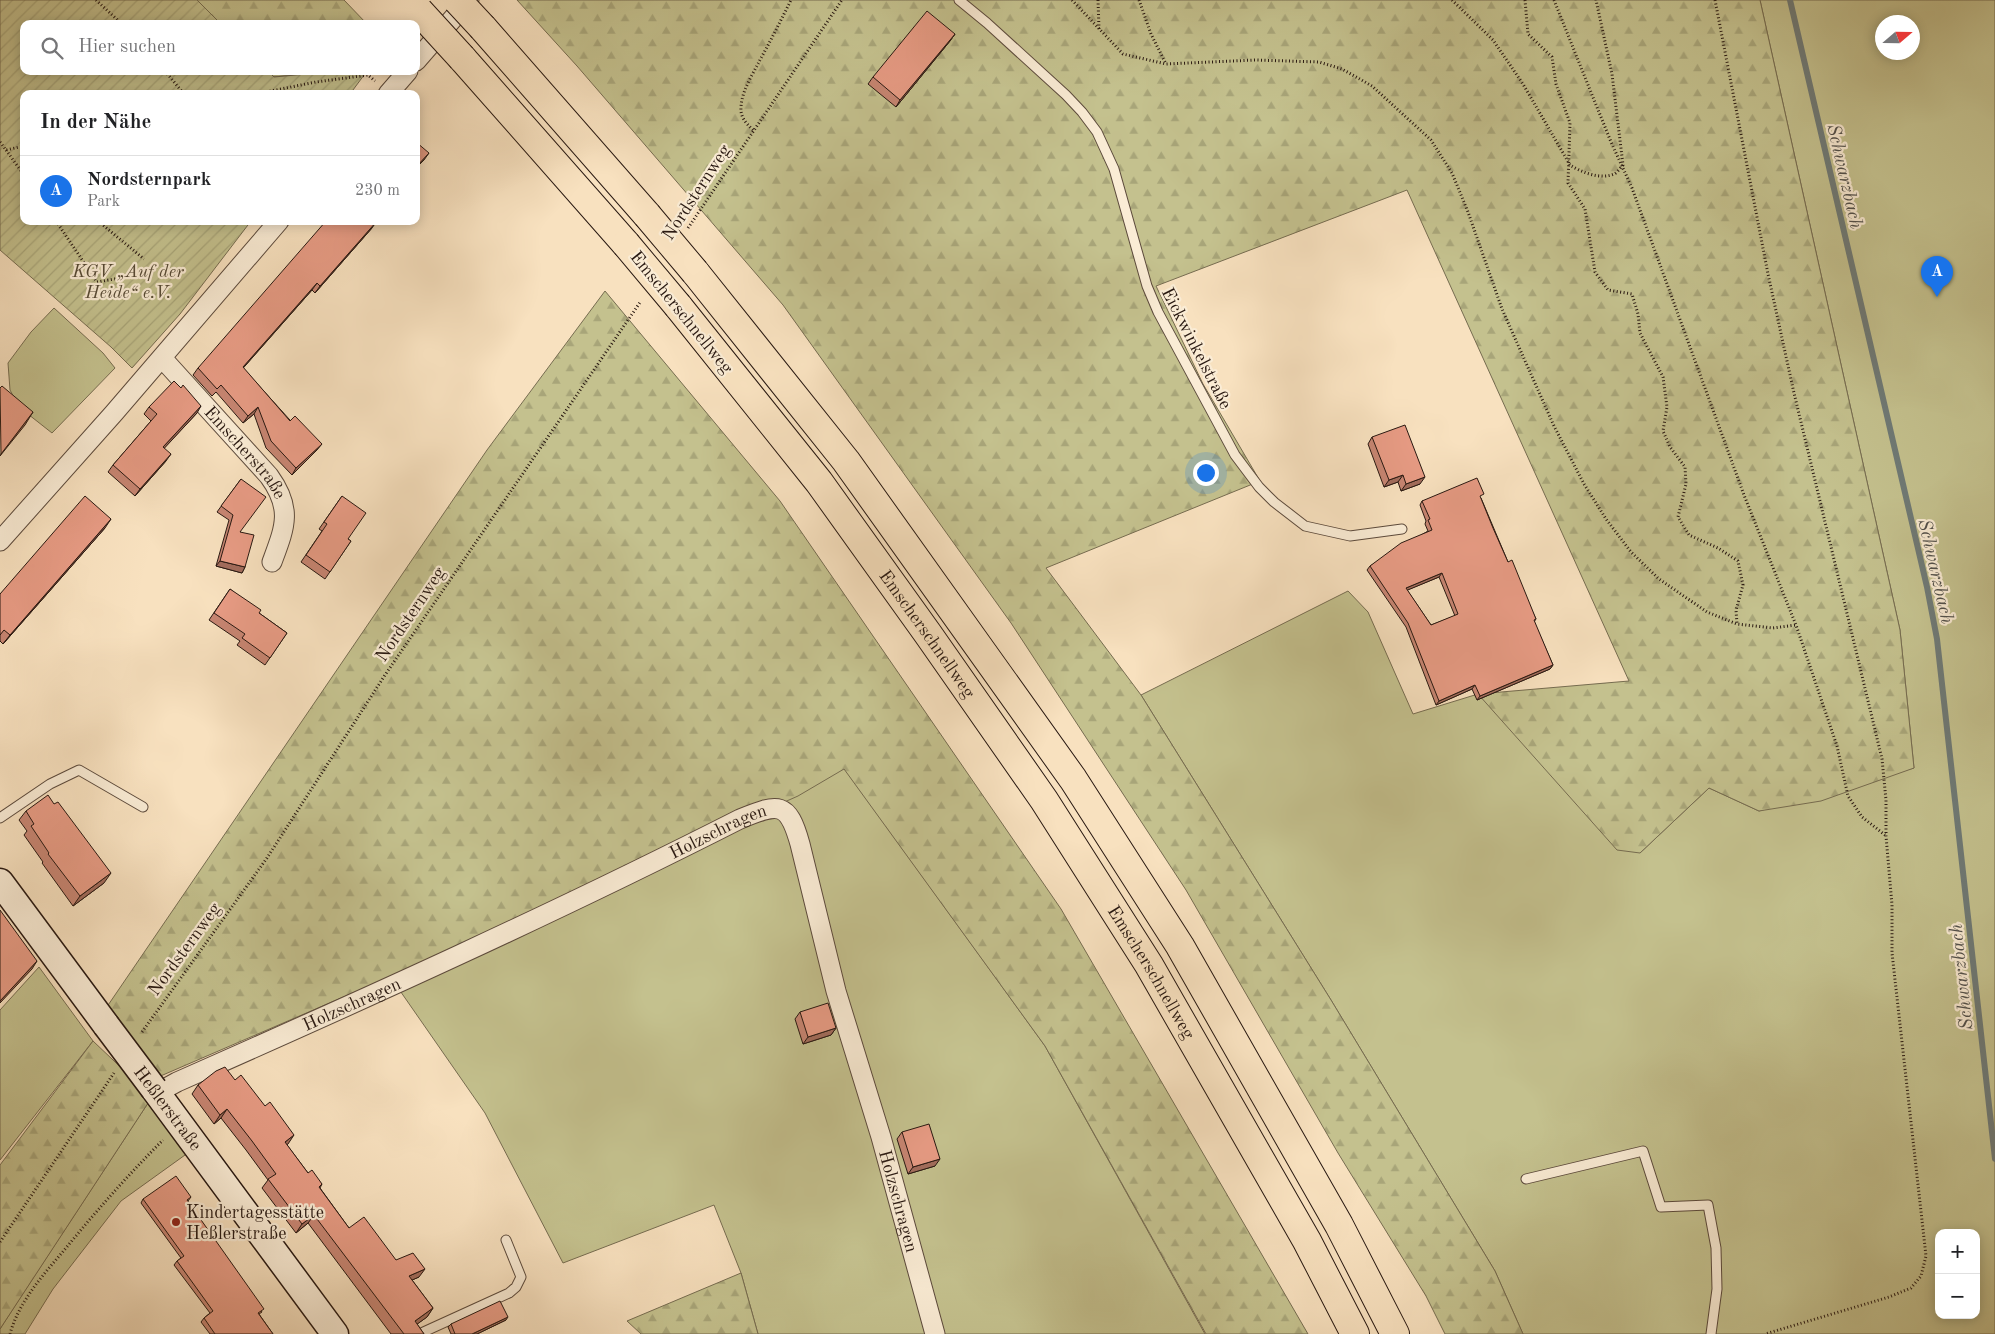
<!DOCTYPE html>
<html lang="de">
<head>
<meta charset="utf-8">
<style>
	:root { --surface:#fff; --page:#f6f6f6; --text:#202124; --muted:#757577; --line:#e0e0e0; --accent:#1a73e8 }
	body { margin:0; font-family:"Old Standard TT",serif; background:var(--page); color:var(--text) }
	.controls { position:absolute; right:15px; bottom:15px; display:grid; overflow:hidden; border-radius:10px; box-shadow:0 2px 12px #0003 }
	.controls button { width:45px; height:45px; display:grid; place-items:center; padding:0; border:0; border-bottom:1px solid var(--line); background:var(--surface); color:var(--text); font:25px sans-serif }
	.compass { position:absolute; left:1875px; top:15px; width:45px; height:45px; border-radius:50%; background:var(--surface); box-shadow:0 2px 12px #0003; rotate:70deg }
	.you { position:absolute; left:1205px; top:472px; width:18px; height:18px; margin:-12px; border:4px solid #fff; border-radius:50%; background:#1a73e8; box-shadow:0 0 0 8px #1a73e833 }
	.badge { display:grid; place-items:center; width:32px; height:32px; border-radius:50%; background:var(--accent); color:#fff; font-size:16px; font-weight:700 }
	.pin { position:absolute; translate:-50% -41px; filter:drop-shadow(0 1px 2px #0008) }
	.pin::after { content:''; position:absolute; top:26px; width:18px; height:15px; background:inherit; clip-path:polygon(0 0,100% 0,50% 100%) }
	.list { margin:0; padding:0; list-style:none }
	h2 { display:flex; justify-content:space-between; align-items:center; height:65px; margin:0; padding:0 20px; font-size:21px }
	h2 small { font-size:16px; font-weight:400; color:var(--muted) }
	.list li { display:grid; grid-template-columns:32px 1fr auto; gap:15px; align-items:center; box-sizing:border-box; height:70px; padding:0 20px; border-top:1px solid var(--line) }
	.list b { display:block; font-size:19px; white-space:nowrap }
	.list p { margin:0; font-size:16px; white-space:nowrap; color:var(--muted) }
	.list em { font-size:16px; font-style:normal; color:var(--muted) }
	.icon { flex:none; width:28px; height:28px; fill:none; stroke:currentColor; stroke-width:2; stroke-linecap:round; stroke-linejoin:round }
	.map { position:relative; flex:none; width:1995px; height:1334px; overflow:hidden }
	.search { position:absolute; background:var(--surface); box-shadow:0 2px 12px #0003; left:20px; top:20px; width:400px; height:55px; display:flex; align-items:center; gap:12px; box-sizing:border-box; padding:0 18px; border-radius:10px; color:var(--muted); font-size:19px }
	.panel { position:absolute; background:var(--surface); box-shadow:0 2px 12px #0003; left:20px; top:90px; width:400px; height:135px; border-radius:10px }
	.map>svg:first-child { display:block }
</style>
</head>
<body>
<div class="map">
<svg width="1995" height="1334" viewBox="0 0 1995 1334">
	<defs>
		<pattern id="forest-firs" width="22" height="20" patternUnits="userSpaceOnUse" patternTransform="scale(1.25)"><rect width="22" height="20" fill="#c4c18e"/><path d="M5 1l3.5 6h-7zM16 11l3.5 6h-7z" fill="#a8a579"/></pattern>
		<pattern id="garden-furrows" width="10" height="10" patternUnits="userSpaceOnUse" patternTransform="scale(1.25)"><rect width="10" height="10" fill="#c4c18e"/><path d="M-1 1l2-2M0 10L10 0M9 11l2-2" fill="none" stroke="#a8a579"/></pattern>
	</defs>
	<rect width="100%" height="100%" fill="#f8e1bf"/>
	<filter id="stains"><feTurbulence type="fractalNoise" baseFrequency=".004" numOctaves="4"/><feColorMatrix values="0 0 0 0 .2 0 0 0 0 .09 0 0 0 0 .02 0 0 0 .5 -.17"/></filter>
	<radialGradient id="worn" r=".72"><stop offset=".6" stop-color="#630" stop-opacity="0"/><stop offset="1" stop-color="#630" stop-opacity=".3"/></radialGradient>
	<path fill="#c4c18e" stroke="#766c50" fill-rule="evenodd" d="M 1760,0 L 1995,0 L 1995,1334 L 1523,1334 L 1495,1271 L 1331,1000 L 1141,695 L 1348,591 L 1368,612 L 1413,714 L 1478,694 L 1640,853 L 1709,788 L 1759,811 L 1914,768 L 1900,630 ZM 1882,22 L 1912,22 L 1912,52 L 1882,52 ZM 1939,1233 L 1976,1233 L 1976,1315 L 1939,1315 Z
		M 54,308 L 103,353 L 115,368 L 52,433 L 19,407 L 10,390 L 8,363 L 31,332 Z
		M 844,768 L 1045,1046 L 1205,1334 L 758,1334 L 741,1273 L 714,1205 L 563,1263 L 485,1113 L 396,985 Z
		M 39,967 L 93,1041 L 0,1160 L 0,1010 Z
		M 152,1097 L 192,1150 L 121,1201 L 53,1289 L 25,1334 L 0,1334 L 0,1329 L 20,1298 Z"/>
	<path fill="url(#forest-firs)" stroke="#766c50" d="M 197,0 L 344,0 L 367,24 L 221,24 Z
		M 517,0 L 1760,0 L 1900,630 L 1914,768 L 1821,801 L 1759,811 L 1709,788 L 1640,853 L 1617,850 L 1478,694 L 1629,681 L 1407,190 L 1156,286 L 1203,384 L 1260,481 L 1046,568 L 1141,695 L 1331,1000 L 1495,1271 L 1523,1334 L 1445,1334 L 1426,1296 L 1338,1153 L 1186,890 L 1011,623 L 783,305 L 577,66 Z
		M 268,71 L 339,71 L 273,77 Z
		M 605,291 L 780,501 L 1061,909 L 1308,1334 L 1206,1334 L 1045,1046 L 844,769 L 798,796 L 392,976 L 149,1081 L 102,1014 L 487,450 Z
		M 93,1041 L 152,1097 L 0,1329 L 0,1165 Z
		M 741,1273 L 758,1334 L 641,1334 L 627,1321 Z"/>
	<path fill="url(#garden-furrows)" stroke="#766c50" d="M 0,0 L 197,0 L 221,24 L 24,24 L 24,71 L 268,71 L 274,77 L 339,71 L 367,71 L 350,94 L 24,94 L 24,221 L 251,221 L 180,314 L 132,368 L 111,347 L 0,250 Z"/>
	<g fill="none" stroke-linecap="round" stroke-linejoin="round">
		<path stroke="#6f7a76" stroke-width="6" d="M 1790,0 L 1927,587 L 1937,639 L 1995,1159"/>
		<g stroke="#5c4a3c" stroke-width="11">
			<path id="lane" d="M 959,0 L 987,23 L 1066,95 L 1082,112 L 1097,132 L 1114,169 L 1147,286 L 1158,312 L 1235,455 L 1259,487 L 1274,502 L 1305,526 L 1350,536 L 1402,529
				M 0,818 L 50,784 L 79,770 L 143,807
				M 1526,1179 L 1643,1151 L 1661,1207 L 1708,1205 L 1716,1248 L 1717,1289 L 1711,1334
				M 419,1334 L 509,1293 L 516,1287 L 521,1277 L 506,1240"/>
		</g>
		<g stroke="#5c4a3c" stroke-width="21">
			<g id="street">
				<path d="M 416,61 L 469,0"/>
				<path d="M 388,94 L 408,71"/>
				<path id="s1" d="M 162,358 L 269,476 C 293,509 285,527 272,562"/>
				<path d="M 0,541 L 114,413 L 279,221"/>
				<path id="s2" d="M 157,1093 L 177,1082 C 367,998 555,913 740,819 C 779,803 788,801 800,844 L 836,991 L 881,1137 L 935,1334"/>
			</g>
		</g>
		<g stroke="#281811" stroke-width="29">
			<path id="secondary" d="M 0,882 L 106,1025
				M 154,1089 L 335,1334"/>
		</g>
		<g stroke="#281811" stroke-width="30">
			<g id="highway">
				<path d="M 483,28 L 647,215"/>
				<path d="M 462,58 L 626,244"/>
				<path d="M 695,272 L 846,461 L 1073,779 L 1180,946 L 1339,1225 L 1395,1334"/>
				<path id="s3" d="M 678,306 L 819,482 L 928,634 L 1044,800 L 1149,965 L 1307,1241 L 1355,1334"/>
			</g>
		</g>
		<path stroke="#281811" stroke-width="3" stroke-dasharray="1 2.5" stroke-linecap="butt" d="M 96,0 L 122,24
			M 1072,0 L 1123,54 L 1166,64 L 1255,60 L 1319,62 L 1342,69 L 1372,86 L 1431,140 L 1452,173 L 1468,212 L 1502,309 L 1554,426 L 1584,484 L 1606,519 L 1631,552 L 1659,579 L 1707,612 L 1737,624 L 1773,628 L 1796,625
			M 1098,0 L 1099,29
			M 1139,0 L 1151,34 L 1166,64
			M 1452,0 L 1493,40 L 1523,84 L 1570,165 C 1581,172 1600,180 1614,174 C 1617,173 1620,168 1623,165 L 1612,74 L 1596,0
			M 1525,0 L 1528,34 L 1552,57 L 1556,84 L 1570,123 L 1568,183 L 1585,209 L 1595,272 L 1608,290 L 1632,294 L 1638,314 L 1640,333 L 1663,377 L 1667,407 L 1663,431 L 1670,447 L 1685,467 L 1686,484 L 1678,517 L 1689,535 L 1718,548 L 1738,561 L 1743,585 L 1736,610 L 1737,624
			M 1554,0 L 1611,142 L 1632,188 L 1744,495 L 1796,625 L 1837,746 L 1848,796 L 1862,817 L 1885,835
			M 1715,0 L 1768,274 L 1794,393 L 1882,759 L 1886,800 L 1886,836 L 1892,905 L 1892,953 L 1926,1256 L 1921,1276 L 1911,1288 L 1889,1297 L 1765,1334
			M 165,71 L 184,94
			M 256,94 L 316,82 L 368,75 L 375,81
			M 753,130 C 746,123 740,117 741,107 C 742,90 753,74 760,60 C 771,40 781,20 791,0
			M 0,142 L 6,150 L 24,146
			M 6,150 L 24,175
			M 56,221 L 97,282 L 126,277
			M 98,221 L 144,259
			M 688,228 L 842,0
			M 142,1032 L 267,858 L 385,675 L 641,301
			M 0,1242 L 114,1073
			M 10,1334 C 19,1301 44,1274 66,1248 C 97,1210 129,1174 163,1140"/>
		<use href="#lane" stroke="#faecd5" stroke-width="9"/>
		<use href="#street" stroke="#faecd5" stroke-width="19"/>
		<use href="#secondary" stroke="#faecd5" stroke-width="26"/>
		<use href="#highway" stroke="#f8e1bf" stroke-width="28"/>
		<g stroke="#281811" stroke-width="29" stroke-linecap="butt">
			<path id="secondary-bridge" d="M 106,1025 L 154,1089"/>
		</g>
		<g stroke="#281811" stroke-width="30" stroke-linecap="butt">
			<path id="highway-bridge" d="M 457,0 L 483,28
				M 419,11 L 462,58
				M 647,215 L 695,272
				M 626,244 L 678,306"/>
		</g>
		<use href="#secondary-bridge" stroke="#faecd5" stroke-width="26"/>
		<use href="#highway-bridge" stroke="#f8e1bf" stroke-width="28"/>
	</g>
	<path fill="#c78572" stroke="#281811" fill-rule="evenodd" d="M 955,34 L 950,41 L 896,107 L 868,84 L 873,77 Z
		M 372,228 L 315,293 L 312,290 L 243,368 L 317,450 L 292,475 L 266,448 L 254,414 L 243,423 L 216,392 L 212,396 L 193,375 L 198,368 Z
		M 149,407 L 197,413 L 164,448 L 166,461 L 135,496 L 108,472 L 113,465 L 151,421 L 144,414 Z
		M 1372,437 L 1420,484 L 1401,491 L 1398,482 L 1384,487 L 1368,444 Z
		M 241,479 L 240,532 L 245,567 L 242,573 L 216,566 L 229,520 L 217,512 Z
		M 342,496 L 348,539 L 351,541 L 325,579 L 301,562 L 322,531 L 319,529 Z
		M 1481,498 L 1508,562 L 1536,619 L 1534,622 L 1553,665 L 1550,669 L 1477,700 L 1472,689 L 1436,705 L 1406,627 L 1367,570 L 1370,566 L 1428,531 L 1425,524 L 1426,521 L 1420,505 L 1422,501 ZM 1439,577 L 1455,616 L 1431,625 L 1407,590 Z
		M 105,528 L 3,644 L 0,641 L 0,594 Z
		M 230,589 L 259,613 L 287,633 L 265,665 L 237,645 L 240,641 L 209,620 Z
		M 26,811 L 104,883 L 73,906 L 42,863 L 43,862 L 24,835 L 27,831 L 19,820 Z
		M 800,1012 L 836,1028 L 831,1035 L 803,1044 L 795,1019 Z
		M 235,1080 L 287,1145 L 308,1173 L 322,1184 L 320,1188 L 349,1228 L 396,1260 L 419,1277 L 412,1280 L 433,1308 L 427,1317 L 417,1324 L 424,1334 L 391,1334 L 308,1223 L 296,1233 L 262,1188 L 268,1180 L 246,1150 L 221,1118 L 214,1124 L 192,1094 L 198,1085 Z
		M 902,1132 L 935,1166 L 908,1174 L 897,1139 Z
		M 191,1197 L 188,1201 L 262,1312 L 259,1314 L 273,1334 L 210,1334 L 201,1322 L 204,1318 L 210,1313 L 174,1265 L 177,1261 L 181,1258 L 141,1203 L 143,1199 Z
		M 506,1320 L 477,1334 L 451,1334 L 448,1327 L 451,1324 Z"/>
	<path fill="#a26c5c" stroke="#281811" d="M 955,34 L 950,41 L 896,107 L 900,100 Z
		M 429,153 L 424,160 L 416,168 L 416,167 Z
		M 377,221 L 372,228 L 315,293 L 320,286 Z
		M 317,283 L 312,290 L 238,374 L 243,367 Z
		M 201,406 L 197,413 L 159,454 L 163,447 Z
		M 258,407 L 254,414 L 243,423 L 248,416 Z
		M 33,412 L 25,425 L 0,456 L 1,454 Z
		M 322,444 L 317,450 L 292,475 L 296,468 Z
		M 171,454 L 166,461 L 135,496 L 140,489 Z
		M 1403,475 L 1398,482 L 1384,487 L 1389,480 Z
		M 1425,477 L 1420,484 L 1401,491 L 1406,484 Z
		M 111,519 L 105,528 L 3,644 L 10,635 Z
		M 220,561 L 245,567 L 242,573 L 216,566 Z
		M 1442,573 L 1439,577 L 1403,592 L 1406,588 Z
		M 1553,665 L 1550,669 L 1477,700 L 1480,696 Z
		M 1475,685 L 1472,689 L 1436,705 L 1439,701 Z
		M 111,873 L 104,883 L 73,906 L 80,896 Z
		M 37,961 L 32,969 L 0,1003 L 0,1001 Z
		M 836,1028 L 831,1035 L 803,1044 L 808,1037 Z
		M 227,1109 L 221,1118 L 214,1124 L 220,1115 Z
		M 294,1135 L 288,1144 L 279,1151 L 285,1142 Z
		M 940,1159 L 935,1166 L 908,1174 L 913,1167 Z
		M 314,1215 L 308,1223 L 296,1233 L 302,1224 Z
		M 425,1269 L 419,1277 L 403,1284 L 409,1276 Z
		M 433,1308 L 427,1317 L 409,1330 L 415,1321 Z
		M 508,1317 L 506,1320 L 477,1334 L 472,1334 Z"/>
	<path fill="#e79b84" stroke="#281811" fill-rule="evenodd" d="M 927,11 L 955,34 L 900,100 L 873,77 Z
		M 416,142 L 429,153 L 416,167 Z
		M 326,221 L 377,221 L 320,286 L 317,283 L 243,367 L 290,421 L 295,416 L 322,444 L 296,468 L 271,441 L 258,407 L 248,416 L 221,385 L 217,389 L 198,368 Z
		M 174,381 L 181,388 L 183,385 L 201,406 L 163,447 L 171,454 L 140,489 L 113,465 L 157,414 L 149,407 Z
		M 2,386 L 33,412 L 1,454 L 0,388 Z
		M 1405,425 L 1425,477 L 1406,484 L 1403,475 L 1389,480 L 1372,437 Z
		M 1477,478 L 1484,494 L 1480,496 L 1493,528 L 1508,562 L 1512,560 L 1536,619 L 1534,620 L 1553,665 L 1480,696 L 1475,685 L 1439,701 L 1408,623 L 1370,566 L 1401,543 L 1432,530 L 1428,520 L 1430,519 L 1422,501 ZM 1442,573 L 1458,614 L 1431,625 L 1406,588 Z
		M 241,479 L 266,497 L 240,532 L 254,535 L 245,567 L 220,561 L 233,515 L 221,506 Z
		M 85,496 L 111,519 L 10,635 L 4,630 L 0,635 L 0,594 Z
		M 342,496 L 366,513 L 348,539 L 351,541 L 330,572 L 306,555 L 327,524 L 324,522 Z
		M 230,589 L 261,610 L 259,613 L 287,633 L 270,658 L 242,638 L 245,634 L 214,613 Z
		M 48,795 L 54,804 L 58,802 L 111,873 L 80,896 L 48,854 L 49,853 L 31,826 L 34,824 L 26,811 Z
		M 0,910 L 37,961 L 0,1001 Z
		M 828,1003 L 836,1028 L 808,1037 L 800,1012 Z
		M 225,1067 L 235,1080 L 241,1075 L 265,1106 L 270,1102 L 294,1135 L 285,1142 L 308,1173 L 312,1170 L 322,1184 L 319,1187 L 349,1228 L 364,1217 L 396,1260 L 413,1253 L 425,1269 L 409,1276 L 433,1308 L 415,1321 L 424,1334 L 404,1334 L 314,1215 L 302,1224 L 268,1179 L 276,1174 L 252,1141 L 227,1109 L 220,1115 L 198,1085 L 216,1071 Z
		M 929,1124 L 940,1159 L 913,1167 L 902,1132 Z
		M 176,1176 L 191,1197 L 187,1200 L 264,1309 L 258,1313 L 273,1334 L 215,1334 L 204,1318 L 213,1311 L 177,1261 L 184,1256 L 143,1199 Z
		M 500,1301 L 508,1317 L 472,1334 L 455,1334 L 451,1324 Z"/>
	<circle fill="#8f2418" stroke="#faecd5" stroke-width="2" cx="176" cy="1222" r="5"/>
	<g text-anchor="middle" stroke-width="4.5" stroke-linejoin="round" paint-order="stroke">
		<g font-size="18" fill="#281811" stroke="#faecd5">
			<text transform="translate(696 192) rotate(-57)" y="6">Nordsternweg</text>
			<text transform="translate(682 312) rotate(51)" y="6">Emscherschnellweg</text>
			<text transform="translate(1197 348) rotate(63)" y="6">Eickwinkelstraße</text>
			<text dy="6" stroke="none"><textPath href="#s1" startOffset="126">Emscherstraße</textPath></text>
			<text transform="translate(410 614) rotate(-56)" y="6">Nordsternweg</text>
			<text dy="6" stroke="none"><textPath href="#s3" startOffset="412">Emscherschnellweg</textPath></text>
			<text dy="6" stroke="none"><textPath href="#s2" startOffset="619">Holzschragen</textPath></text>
			<text transform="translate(184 949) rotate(-54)" y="6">Nordsternweg</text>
			<text dy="6" stroke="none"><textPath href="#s3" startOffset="818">Emscherschnellweg</textPath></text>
			<text dy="6" stroke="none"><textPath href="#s2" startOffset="214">Holzschragen</textPath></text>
			<text transform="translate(168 1108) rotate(53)" y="6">Heßlerstraße</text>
			<text dy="6" stroke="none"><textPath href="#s2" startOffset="1098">Holzschragen</textPath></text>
		</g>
		<g font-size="18" font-style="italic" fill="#574b36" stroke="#faecd5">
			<text x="128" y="277">KGV „Auf der<tspan x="128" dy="21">Heide“ e.V.</tspan></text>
		</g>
		<g font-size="18" fill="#281811" stroke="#faecd5" text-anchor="start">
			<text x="186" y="1218">Kindertagesstätte<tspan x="186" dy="21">Heßlerstraße</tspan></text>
		</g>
		<g font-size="19" font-style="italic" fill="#52514c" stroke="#faecd5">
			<text transform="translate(1846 176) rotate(77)" y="7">Schwarzbach</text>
			<text transform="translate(1937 571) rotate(77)" y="7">Schwarzbach</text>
			<text transform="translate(1960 977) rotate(-96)" y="7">Schwarzbach</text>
		</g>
	</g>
	<rect width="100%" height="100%" filter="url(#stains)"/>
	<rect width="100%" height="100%" fill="url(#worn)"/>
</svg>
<div class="controls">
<button>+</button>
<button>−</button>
</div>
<svg class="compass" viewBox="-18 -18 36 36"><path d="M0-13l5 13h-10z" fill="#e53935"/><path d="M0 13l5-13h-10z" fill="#757577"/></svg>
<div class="you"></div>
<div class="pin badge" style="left:1937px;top:297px">A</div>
<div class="search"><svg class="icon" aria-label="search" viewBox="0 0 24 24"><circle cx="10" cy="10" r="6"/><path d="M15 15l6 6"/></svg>Hier suchen</div>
<section class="panel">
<h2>In der Nähe<small></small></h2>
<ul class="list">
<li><span class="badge">A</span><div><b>Nordsternpark</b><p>Park</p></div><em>230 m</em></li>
</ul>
</section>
</div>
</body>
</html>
